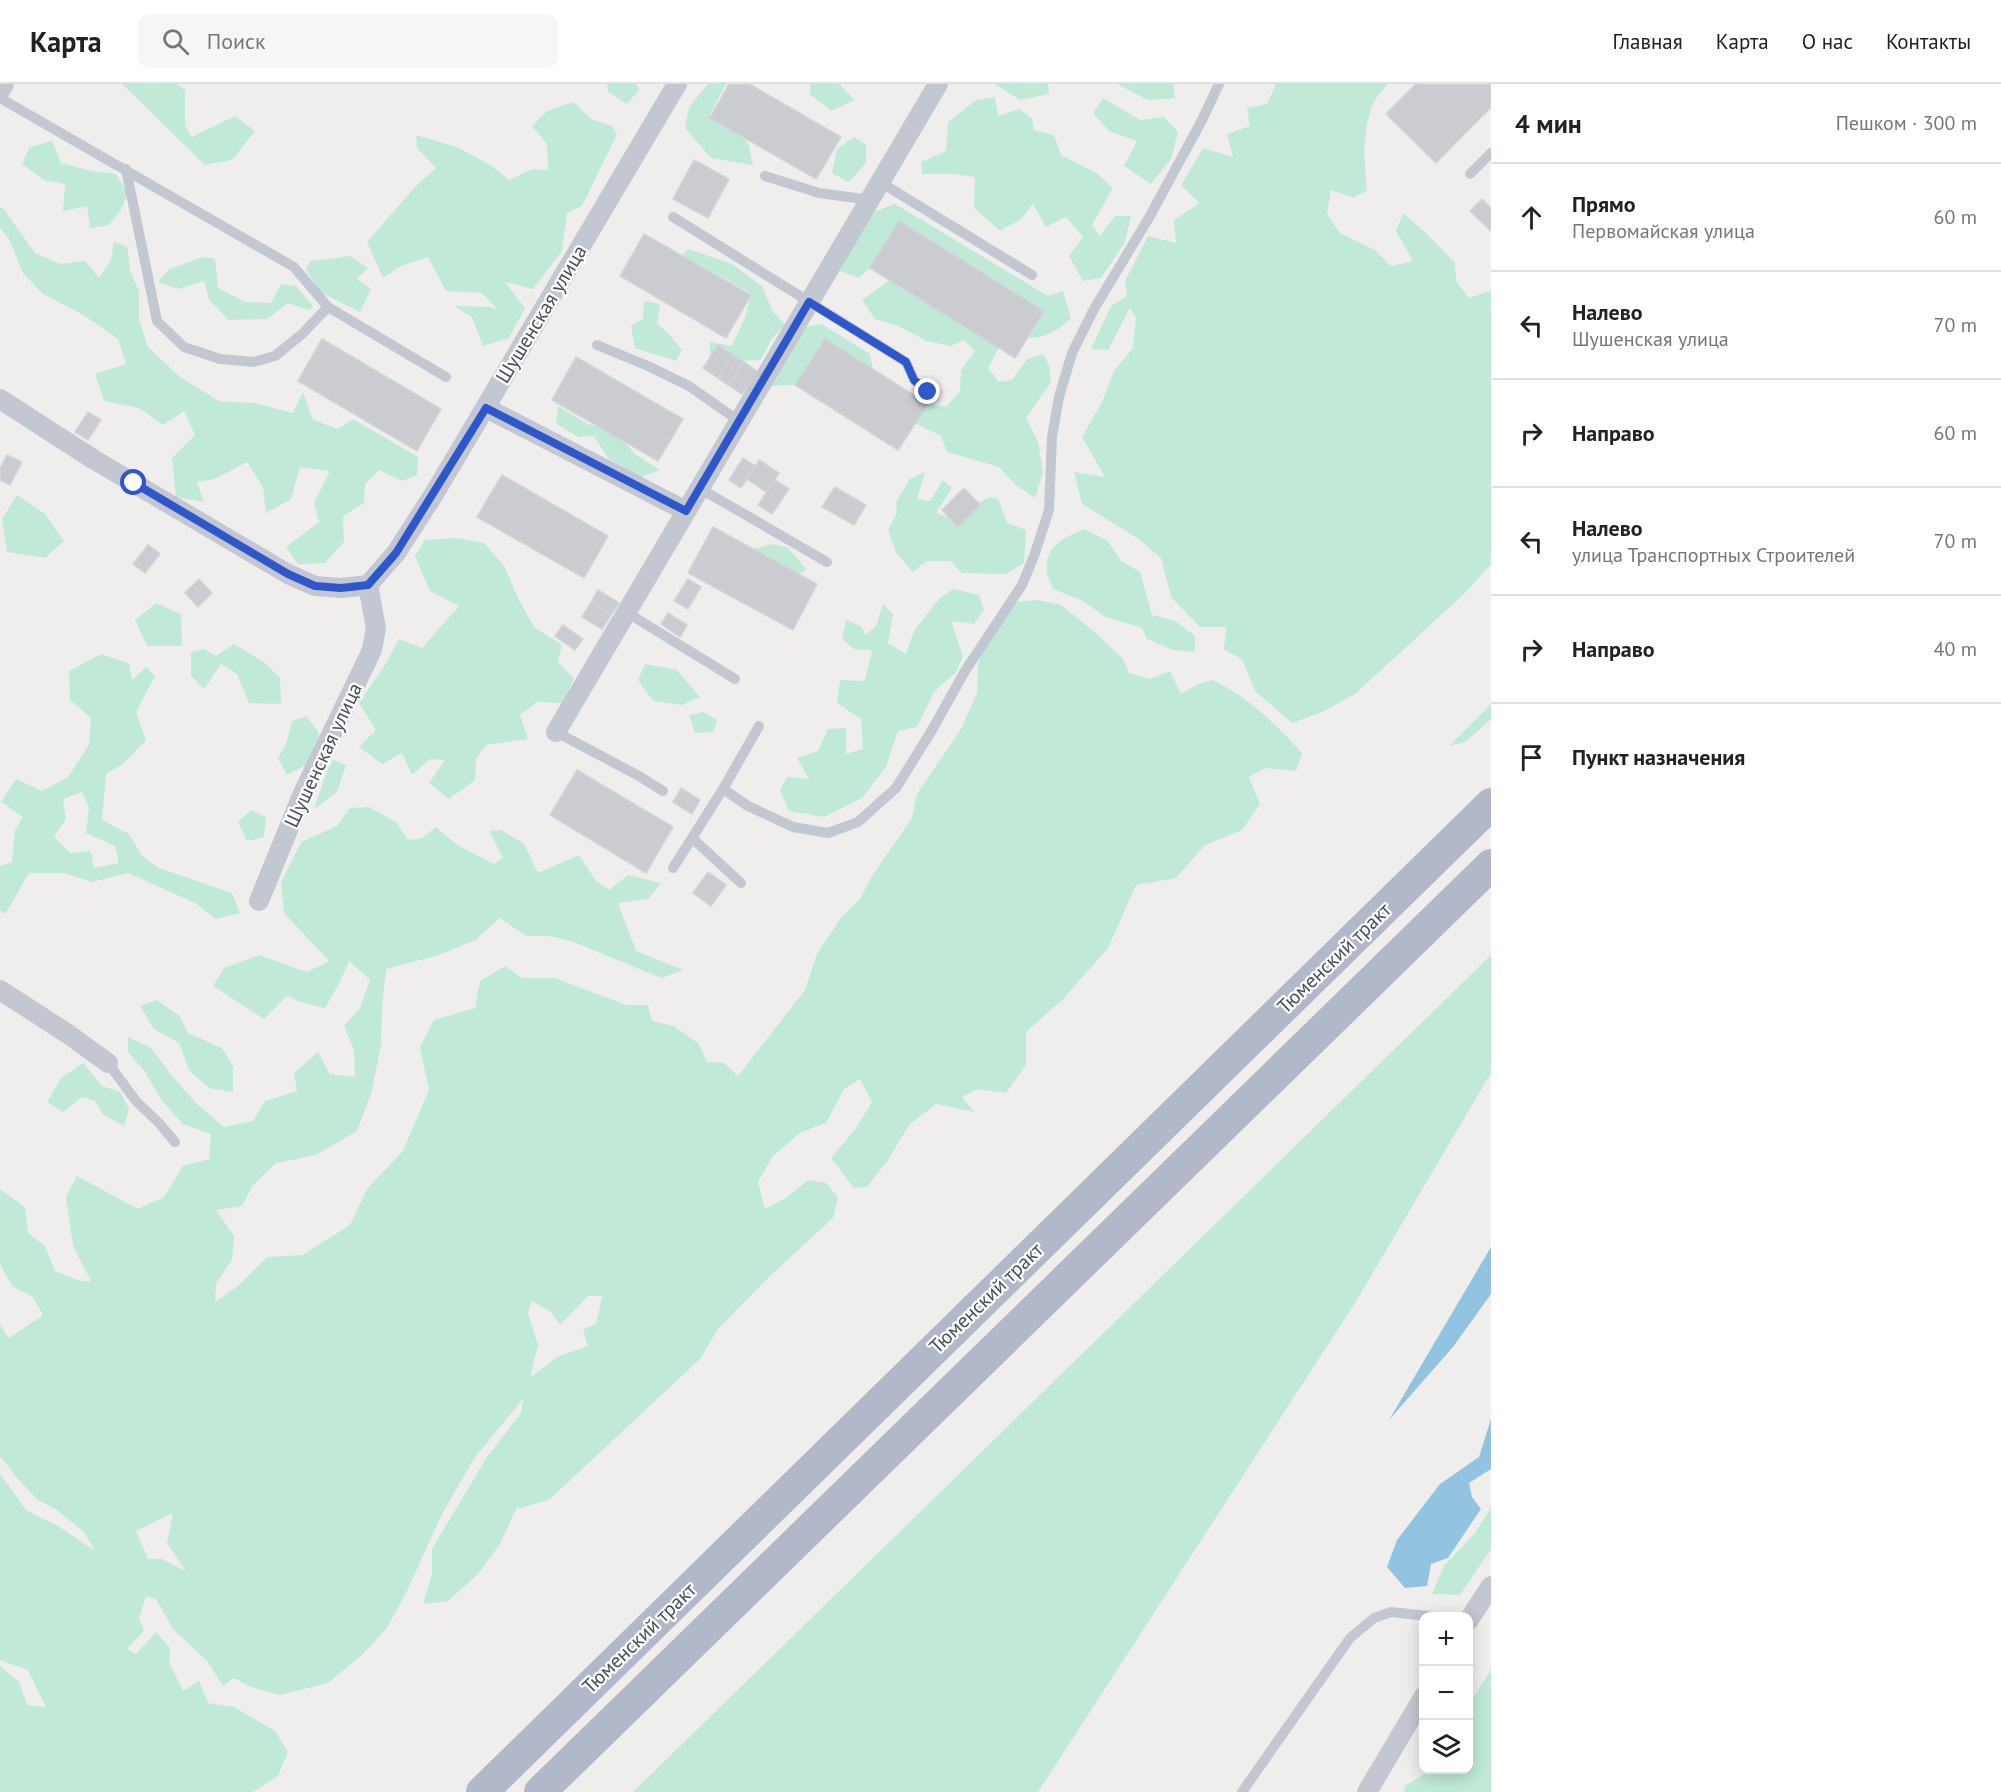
<!DOCTYPE html>
<html lang="ru">
<head>
<meta charset="utf-8">
<style>
	:root { --surface:#fff; --page:#f6f6f6; --text:#222; --muted:#767676; --line:#e0e0e0 }
	body { margin:0; font-family:"PT Sans",sans-serif; background:var(--page); color:var(--text) }
	.controls { position:absolute; right:18px; bottom:18px; display:grid; overflow:hidden; border-radius:12px; box-shadow:0 3px 15px #0003 }
	.controls button { width:54px; height:54px; display:grid; place-items:center; padding:0; border:0; border-bottom:2px solid var(--line); background:var(--surface); color:var(--text); font:30px sans-serif }
	.stop { position:absolute; width:18px; height:18px; margin:-14px; border:4px solid #2d57ca; border-radius:50%; background:#fff }
	.stop.end { background:#2d57ca; border-color:#fff; box-shadow:0 2px 6px #0008 }
	.list { margin:0; padding:0; list-style:none }
	h2 { display:flex; justify-content:space-between; align-items:center; height:78px; margin:0; padding:0 24px; font-size:26px }
	h2 small { font-size:20px; font-weight:400; color:var(--muted) }
	.list li { display:grid; grid-template-columns:39px 1fr auto; gap:18px; align-items:center; box-sizing:border-box; height:108px; padding:0 24px; border-top:2px solid var(--line) }
	.list b { display:block; font-size:22px; white-space:nowrap }
	.list p { margin:0; font-size:20px; white-space:nowrap; color:var(--muted) }
	.list em { font-size:20px; font-style:normal; color:var(--muted) }
	.icon { flex:none; width:33px; height:33px; fill:none; stroke:currentColor; stroke-width:2; stroke-linecap:round; stroke-linejoin:round }
	.map { position:relative; flex:none; width:1491px; height:1708px; overflow:hidden }
	header { display:flex; align-items:center; gap:36px; box-sizing:border-box; height:84px; padding:0 30px; background:var(--surface); border-bottom:2px solid var(--line) }
	header strong { font-size:28px }
	nav { display:flex; gap:33px; margin-inline-start:auto; font-size:21px }
	.search { width:420px; height:54px; background:var(--page); display:flex; align-items:center; gap:15px; box-sizing:border-box; padding:0 21px; border-radius:12px; color:var(--muted); font-size:22px }
	main { display:flex }
	aside { flex:1; background:var(--surface) }
	.map>svg:first-child { display:block }
</style>
</head>
<body>
<header>
<strong>Карта</strong>
<div class="search"><svg class="icon" aria-label="search" viewBox="0 0 24 24"><circle cx="10" cy="10" r="6"/><path d="M15 15l6 6"/></svg>Поиск</div>
<nav><a>Главная</a><a>Карта</a><a>О нас</a><a>Контакты</a></nav>
</header>
<main>
<div class="map">
<svg width="1491" height="1708" viewBox="0 0 1491 1708">
	<rect width="100%" height="100%" fill="#f0eeed"/>
	<path fill="#c0e9d7" fill-rule="evenodd" d="M 122,0 L 177,0 L 185,6 L 185,42 L 192,53 L 235,32 L 255,47 L 232,76 L 205,81 Z
		M 607,0 L 636,0 L 639,6 L 627,20 L 608,8 Z
		M 708,0 L 726,0 L 710,31 L 730,37 L 749,61 L 753,81 L 711,74 L 685,44 L 689,23 Z
		M 810,0 L 839,0 L 855,16 L 831,27 L 810,10 Z
		M 995,0 L 1048,0 L 1049,10 L 1020,16 Z
		M 1117,0 L 1173,0 L 1175,14 L 1148,16 Z
		M 1276,0 L 1387,0 C 1383,6 1376,13 1373,20 C 1362,47 1364,78 1367,106 L 1354,114 L 1331,106 L 1327,130 L 1340,149 L 1375,166 L 1391,182 L 1413,177 L 1396,147 L 1403,129 L 1426,149 L 1455,179 L 1456,197 L 1469,214 L 1491,207 L 1491,480 L 1464,510 L 1355,610 L 1322,628 L 1292,639 L 1255,607 L 1242,575 L 1224,566 L 1226,543 L 1200,543 L 1171,513 L 1161,474 L 1139,455 L 1082,420 L 1074,388 L 1105,393 L 1082,353 L 1102,318 L 1114,287 L 1133,264 L 1136,234 L 1130,224 L 1108,266 L 1091,265 L 1111,222 L 1127,212 L 1125,197 L 1148,152 L 1176,159 L 1174,136 L 1199,119 L 1181,101 L 1203,64 L 1233,73 L 1227,50 L 1250,42 L 1247,24 L 1267,20 Z
		M 995,13 L 998,32 L 1019,25 L 1032,34 L 1034,46 L 1054,51 L 1061,71 L 1098,90 L 1113,104 L 1092,141 L 1100,152 L 1115,132 L 1131,132 L 1125,158 L 1101,194 L 1083,197 L 1069,172 L 1083,153 L 1066,133 L 1046,143 L 1033,120 L 1021,135 L 1000,147 L 974,124 L 975,93 L 954,90 L 922,90 L 921,78 L 946,67 L 948,38 L 976,16 Z
		M 1103,14 L 1140,36 L 1164,33 L 1178,48 L 1171,75 L 1151,100 L 1124,82 L 1137,57 L 1109,47 L 1093,29 Z
		M 574,18 L 591,35 L 612,42 L 617,50 L 582,122 L 567,129 L 562,167 L 533,205 L 505,198 L 525,224 L 509,254 L 483,262 L 472,233 L 454,222 L 491,223 L 498,226 L 482,209 L 446,207 L 428,173 L 399,183 L 383,194 L 367,158 L 415,103 L 436,84 L 417,64 L 416,51 L 459,64 L 492,82 L 509,96 L 532,85 L 548,86 L 547,60 L 532,42 L 547,27 Z
		M 854,53 L 866,61 L 866,79 L 849,98 L 832,89 L 837,65 Z
		M 52,57 L 61,79 L 92,87 L 116,90 L 128,109 L 122,124 L 109,141 L 90,144 L 87,122 L 63,127 L 65,100 L 44,96 L 22,80 L 30,63 Z
		M 895,120 L 1048,212 L 1063,207 L 1071,234 C 1058,247 1046,254 1027,254 L 1044,227 L 899,137 L 870,184 L 859,194 L 840,187 L 854,158 L 871,129 Z
		M 0,123 L 3,124 L 35,169 L 60,180 L 85,177 L 99,194 L 111,176 L 114,158 L 127,162 L 130,186 L 139,207 L 139,235 L 148,263 L 180,293 L 219,317 L 254,319 L 293,329 L 303,308 L 313,336 L 338,345 L 353,335 L 418,373 L 417,391 L 402,397 L 379,386 L 365,400 L 364,419 L 343,432 L 344,458 L 325,479 L 298,480 L 286,463 L 319,438 L 314,419 L 330,387 L 300,383 L 291,415 L 266,429 L 263,403 L 247,378 L 215,395 L 197,398 L 204,418 L 176,413 L 172,374 L 195,351 L 184,327 L 163,341 L 139,324 L 104,317 L 95,290 L 126,280 L 118,255 L 85,232 L 42,209 L 23,189 L 9,155 L 0,144 Z
		M 688,165 L 732,180 L 762,202 L 772,226 L 785,241 L 771,256 L 761,276 L 717,278 L 710,271 L 710,258 L 732,262 L 746,231 L 751,209 L 682,171 Z
		M 351,172 L 368,184 L 357,195 L 371,205 L 360,228 L 320,208 L 306,185 L 310,177 Z
		M 202,173 L 215,175 L 218,204 L 245,218 L 271,219 L 281,200 L 296,202 L 313,222 L 309,226 L 288,219 L 267,235 L 228,236 L 209,215 L 204,197 L 178,205 L 158,198 L 168,186 Z
		M 890,196 L 999,263 L 988,284 L 999,298 L 1012,296 L 1027,275 L 1043,270 L 1049,281 L 1051,298 L 1026,334 L 1038,358 L 1043,388 L 1035,414 L 1016,401 L 999,383 L 947,368 L 941,352 L 915,339 L 928,320 L 946,323 L 960,307 L 961,286 L 975,267 L 964,256 L 951,262 L 927,257 L 898,242 L 875,235 L 862,216 Z
		M 644,217 L 660,220 L 657,240 L 668,249 L 682,266 L 676,277 L 635,264 L 631,242 L 643,235 Z
		M 821,240 L 870,270 L 873,286 L 825,255 L 795,301 L 771,302 L 804,243 Z
		M 558,322 L 588,340 L 616,348 L 635,370 L 660,386 L 640,394 L 608,374 L 594,352 L 578,353 L 556,340 Z
		M 925,388 L 917,415 L 930,417 L 943,396 L 952,404 L 936,429 L 956,436 L 978,419 L 990,413 L 998,415 L 1007,439 L 1026,446 L 1024,479 L 1006,490 L 962,489 L 950,477 L 926,477 L 913,488 L 896,469 L 888,446 L 897,429 L 896,418 L 910,395 Z
		M 17,411 L 45,430 L 64,457 L 45,474 L 7,468 L 2,435 Z
		M 1084,445 L 1108,457 L 1121,477 L 1140,488 L 1152,531 L 1175,537 L 1195,552 L 1195,568 L 1173,566 L 1147,555 L 1142,544 L 1105,533 L 1083,517 L 1053,505 C 1051,499 1047,492 1047,486 C 1045,461 1066,453 1084,445 Z
		M 455,454 L 484,459 L 504,482 L 519,516 L 534,543 L 562,561 L 558,578 L 574,594 L 563,619 L 537,618 L 520,631 L 528,655 L 486,661 L 476,675 L 475,696 L 449,715 L 429,699 L 445,676 L 430,675 L 412,691 L 402,669 L 382,680 L 359,663 L 376,646 L 359,619 L 385,581 L 399,555 L 422,564 L 459,522 L 430,507 L 415,472 L 425,456 Z
		M 773,460 L 787,463 L 807,486 L 798,490 L 753,465 Z
		M 953,505 L 979,511 L 984,526 L 974,540 L 951,537 L 963,572 L 956,588 L 934,608 L 917,643 L 898,647 L 886,683 L 862,714 L 824,733 L 789,727 L 780,706 L 787,693 L 809,695 L 797,674 L 818,667 L 828,645 L 846,644 L 846,670 L 863,665 L 861,635 L 837,619 L 840,596 L 865,597 L 872,566 L 854,565 L 842,555 L 846,536 L 861,542 L 866,551 L 876,542 L 883,520 L 893,530 L 888,559 L 906,570 L 914,547 L 939,515 Z
		M 1038,516 L 1061,521 L 1097,550 L 1123,575 L 1129,589 L 1150,595 L 1170,587 L 1181,610 L 1196,601 L 1212,596 C 1247,612 1276,640 1302,669 L 1296,687 L 1265,684 L 1249,693 L 1260,720 L 1242,746 L 1205,761 L 1176,794 L 1136,801 L 1108,864 L 1063,915 L 1026,948 L 1026,981 L 1006,1009 L 977,1005 L 962,1013 L 974,1028 L 936,1020 L 909,1041 L 888,1076 L 867,1103 L 854,1104 L 831,1074 L 854,1047 L 872,1018 L 860,995 L 844,1005 L 826,1039 L 801,1048 L 773,1072 L 758,1098 L 765,1125 L 786,1114 L 808,1096 L 826,1099 L 838,1113 L 833,1134 L 770,1192 L 718,1245 L 700,1275 L 549,1416 L 516,1425 L 500,1460 L 478,1490 L 448,1517 L 423,1520 L 432,1490 L 432,1465 L 487,1373 L 521,1329 L 523,1315 L 475,1373 L 442,1430 L 407,1507 L 387,1544 L 363,1570 L 328,1599 L 280,1611 L 251,1603 L 234,1594 L 223,1602 L 207,1577 L 173,1545 L 156,1515 L 146,1512 L 139,1534 L 144,1547 L 127,1565 L 136,1570 L 156,1548 L 170,1564 L 169,1578 L 183,1607 L 199,1597 L 208,1619 L 234,1623 L 275,1647 L 288,1668 L 278,1692 L 253,1708 L 0,1708 L 0,1582 L 19,1598 L 27,1621 L 46,1623 L 28,1586 L 0,1576 L 0,1390 L 27,1427 L 58,1442 L 95,1467 L 85,1449 L 57,1426 L 37,1415 L 17,1394 L 0,1372 L 0,1241 L 9,1254 L 43,1231 L 33,1213 L 12,1202 L 0,1180 L 0,1105 L 25,1123 L 28,1149 L 45,1162 L 55,1187 L 80,1197 L 91,1197 L 73,1162 L 66,1113 L 77,1092 L 138,1125 L 164,1113 L 183,1082 L 209,1075 L 211,1050 L 183,1040 L 162,1017 L 145,988 L 128,968 L 128,953 L 151,964 L 173,993 L 197,1020 L 224,1043 L 253,1037 L 265,1017 L 297,1007 L 294,989 L 318,968 L 330,990 L 355,993 L 354,967 L 344,942 L 360,924 L 370,896 L 349,877 L 340,898 L 325,924 L 300,918 L 287,912 L 264,935 L 213,902 L 224,884 L 259,871 L 307,888 L 329,877 L 284,829 L 281,798 L 301,758 L 337,742 L 350,724 L 369,723 L 396,738 L 408,756 L 422,754 L 436,743 L 457,761 L 494,780 L 503,774 L 489,747 L 501,746 L 524,760 L 538,789 L 579,771 L 596,797 L 609,806 L 628,791 L 661,799 L 648,815 L 618,819 L 636,867 L 684,886 L 661,894 L 571,857 L 548,852 L 526,852 L 500,834 L 475,856 L 439,871 L 386,885 L 382,925 L 381,961 L 371,1010 L 357,1047 L 316,1071 L 276,1079 L 253,1101 L 242,1122 L 216,1126 L 234,1152 L 232,1176 L 216,1199 L 215,1218 L 238,1202 L 267,1173 L 302,1171 L 350,1141 L 367,1105 L 403,1067 L 429,1006 L 420,963 L 434,936 L 475,924 L 480,897 L 505,882 L 522,894 L 555,894 L 626,921 L 648,921 L 652,937 L 674,942 L 699,960 L 707,978 L 724,979 L 738,992 L 805,906 L 817,870 L 840,835 L 860,815 L 872,792 L 912,734 L 917,710 L 961,645 L 977,609 L 978,580 L 989,549 L 1016,518 ZM 588,1212 L 602,1212 L 596,1240 L 583,1245 L 588,1262 L 557,1273 L 530,1294 L 538,1261 L 528,1229 L 532,1217 L 552,1229 L 560,1241 ZM 173,1429 L 167,1459 L 186,1487 L 162,1475 L 148,1475 L 136,1447 Z
		M 156,519 L 181,530 L 182,562 L 147,562 L 135,536 Z
		M 234,560 L 264,578 L 280,594 L 281,620 L 249,619 L 237,590 L 221,580 L 204,605 L 191,592 L 191,568 L 204,565 L 216,572 Z
		M 101,570 L 129,579 L 132,596 L 146,583 L 155,592 L 136,628 L 146,656 L 123,680 L 106,690 L 102,736 L 129,750 L 142,772 L 159,784 L 232,809 L 240,829 L 215,835 L 197,820 L 128,789 L 92,798 L 64,789 L 29,789 L 6,829 L 0,827 L 0,782 L 12,778 L 15,746 L 23,733 L 1,718 L 16,695 L 42,707 L 68,693 L 89,661 L 91,634 L 70,616 L 69,587 ZM 82,708 L 89,724 L 86,749 L 115,762 L 119,779 L 94,784 L 91,767 L 70,769 L 54,753 L 66,735 L 63,715 Z
		M 645,580 L 677,586 L 700,613 L 682,621 L 653,617 L 638,596 Z
		M 1491,620 L 1491,635 L 1465,658 L 1449,662 Z
		M 703,628 L 717,636 L 713,648 L 695,649 L 689,631 Z
		M 306,632 L 319,649 L 314,677 L 287,691 L 278,674 L 286,660 L 292,637 Z
		M 333,676 L 346,681 L 337,708 L 314,725 L 327,687 Z
		M 251,726 L 266,733 L 264,753 L 247,757 L 238,738 Z
		M 1491,871 L 1491,989 L 1355,1219 L 1038,1708 L 633,1708 Z
		M 156,916 L 179,931 L 188,949 L 222,964 L 233,982 L 233,1008 L 209,1004 L 189,986 L 179,959 L 154,945 L 140,922 Z
		M 83,979 L 102,1002 L 120,1008 L 129,1025 L 124,1042 L 103,1030 L 95,1017 L 82,1013 L 63,1028 L 47,1018 L 61,994 Z
		M 1491,1424 L 1491,1465 L 1460,1511 L 1432,1510 L 1444,1482 L 1475,1449 Z
		M 1491,1586 L 1491,1708 L 1404,1708 L 1405,1702 L 1430,1686 L 1468,1686 L 1469,1620 Z"/>
	<path fill="#92c3e1" d="M 1491,1163 L 1491,1210 L 1453,1263 L 1389,1336 Z
		M 1491,1335 L 1491,1385 L 1469,1399 L 1472,1413 L 1481,1425 L 1448,1474 L 1431,1480 L 1427,1502 L 1405,1504 L 1387,1483 L 1397,1456 L 1440,1400 L 1479,1373 Z"/>
	<path fill="#cbccd1" stroke="#d2d3d8" stroke-width="1.5" d="M 729,0 L 749,0 L 841,53 L 816,95 L 710,34 Z
		M 1416,0 L 1491,0 L 1491,23 L 1436,79 L 1386,30 Z
		M 694,76 L 729,95 L 708,134 L 673,115 Z
		M 1482,115 L 1491,124 L 1491,147 L 1470,127 Z
		M 899,137 L 1044,227 L 1015,274 L 870,184 Z
		M 644,150 L 751,211 L 726,254 L 620,192 Z
		M 322,255 L 441,325 L 417,367 L 298,297 Z
		M 825,255 L 928,320 L 898,366 L 795,301 Z
		M 718,261 L 733,271 L 718,294 L 703,284 Z
		M 733,271 L 744,278 L 728,301 L 718,294 Z
		M 576,273 L 683,335 L 658,377 L 552,316 Z
		M 744,278 L 758,288 L 742,310 L 728,301 Z
		M 88,328 L 101,336 L 88,356 L 75,348 Z
		M 7,371 L 22,378 L 10,401 L 0,396 L 0,384 Z
		M 743,374 L 755,382 L 741,404 L 729,396 Z
		M 759,376 L 779,389 L 766,408 L 747,395 Z
		M 502,391 L 608,452 L 584,494 L 477,433 Z
		M 775,396 L 789,405 L 772,430 L 758,421 Z
		M 835,403 L 866,421 L 854,441 L 822,423 Z
		M 964,404 L 980,421 L 958,443 L 942,426 Z
		M 713,443 L 817,500 L 793,546 L 688,489 Z
		M 148,461 L 160,470 L 145,489 L 133,480 Z
		M 199,495 L 212,509 L 198,523 L 185,509 Z
		M 688,495 L 701,503 L 688,525 L 674,517 Z
		M 598,506 L 619,519 L 611,531 L 591,518 Z
		M 591,518 L 611,531 L 602,545 L 582,533 Z
		M 668,529 L 687,541 L 680,553 L 661,540 Z
		M 563,541 L 583,555 L 575,566 L 555,552 Z
		M 577,686 L 673,743 L 646,789 L 550,731 Z
		M 681,704 L 700,716 L 692,730 L 673,718 Z
		M 708,788 L 726,801 L 711,822 L 693,809 Z"/>
	<g fill="none" stroke-linecap="round" stroke-linejoin="round">
		<path stroke="#c2c7d1" stroke-width="10" d="M 0,14 L 294,183 L 328,223 L 446,293
			M 126,85 L 157,237 L 184,263 L 220,275 L 254,278 L 275,272 L 302,250 L 328,223
			M 1470,90 L 1491,69
			M 765,92 L 819,109 L 870,116
			M 880,98 L 1032,191
			M 673,133 L 906,278 L 914,296 L 928,308
			M 597,261 L 648,282 L 689,302 L 739,337
			M 699,404 L 827,478
			M 626,528 L 735,595
			M 556,648 L 639,692 L 663,707
			M 723,705 L 748,722 L 793,743 L 828,749 L 858,738 L 896,704 L 932,646 L 965,587 L 1022,501 L 1034,472 L 1049,426 L 1052,353 L 1059,313 L 1072,269 L 1094,225 L 1150,132 L 1202,36 L 1219,0
			M 692,754 L 741,799
			M 673,784 L 723,705 L 759,642
			M 108,979 L 136,1017 L 159,1039 L 175,1058
			M 1242,1708 L 1350,1554 L 1374,1534 L 1391,1528 L 1428,1532"/>
		<path stroke="#c2c7d1" stroke-width="20" d="M 0,7 L 4,0
			M 0,315 L 93,375 L 288,490 L 315,502 L 341,504 L 368,501
			M 486,324 L 686,427
			M 368,501 L 396,469 L 434,410 L 677,0
			M 556,648 L 938,0
			M 259,817 L 303,709 L 372,566 L 376,544 L 368,501
			M 0,906 L 68,950 L 108,979
			M 1468,1537 L 1491,1502
			M 1367,1708 L 1424,1612"/>
		<path stroke="#b0b8c9" stroke-width="32" d="M 482,1708 L 1491,720
			M 540,1708 L 1491,781"/>
	</g>
	<g fill="none" stroke-linecap="round" stroke-linejoin="round">
		<path stroke="#2d57ca" stroke-width="8" d="M 134,399 L 288,490 L 315,502 L 341,504 L 368,501 L 396,469 L 486,324 L 686,427 L 809,218 L 906,278 L 914,296 L 928,308"/>
	</g>
	<g text-anchor="middle" stroke-width="4.5" stroke-linejoin="round" paint-order="stroke">
		<g font-size="20" fill="#484e58" stroke="#fff">
			<text transform="translate(541 230) rotate(-59)" y="7">Шушенская улица</text>
			<text transform="translate(323 671) rotate(-65)" y="7">Шушенская улица</text>
			<text transform="translate(1334 874) rotate(-44)" y="7">Тюменский тракт</text>
			<text transform="translate(986 1214) rotate(-44)" y="7">Тюменский тракт</text>
			<text transform="translate(639 1554) rotate(-44)" y="7">Тюменский тракт</text>
		</g>
	</g>
</svg>
<div class="controls">
<button>+</button>
<button>−</button>
<button><svg class="icon" aria-label="layers" viewBox="0 0 24 24"><path d="M12 4l9 5-9 5-9-5zM3 14l9 5 9-5"/></svg></button>
</div>
<div class="stop" style="left:134px;top:399px"></div>
<div class="stop end" style="left:928px;top:308px"></div>
</div>
<aside>
<h2>4 мин<small>Пешком · 300 m</small></h2>
<ul class="list">
<li><svg class="icon" aria-label="ahead" viewBox="0 0 24 24"><path d="M12 20V5M6 11l6-6 6 6"/></svg><div><b>Прямо</b><p>Первомайская улица</p></div><em>60 m</em></li>
<li><svg class="icon" aria-label="left" viewBox="0 0 24 24"><path d="M17 20v-9H6M10 6l-5 5 5 5"/></svg><div><b>Налево</b><p>Шушенская улица</p></div><em>70 m</em></li>
<li><svg class="icon" aria-label="right" viewBox="0 0 24 24"><path d="M7 20v-9h11M14 6l5 5-5 5"/></svg><div><b>Направо</b></div><em>60 m</em></li>
<li><svg class="icon" aria-label="left" viewBox="0 0 24 24"><path d="M17 20v-9H6M10 6l-5 5 5 5"/></svg><div><b>Налево</b><p>улица Транспортных Строителей</p></div><em>70 m</em></li>
<li><svg class="icon" aria-label="right" viewBox="0 0 24 24"><path d="M7 20v-9h11M14 6l5 5-5 5"/></svg><div><b>Направо</b></div><em>40 m</em></li>
<li><svg class="icon" aria-label="arrive" viewBox="0 0 24 24"><path d="M6 21V4h12l-3 4 3 4H6"/></svg><div><b>Пункт назначения</b></div></li>
</ul>
</aside>
</main>
</body>
</html>
